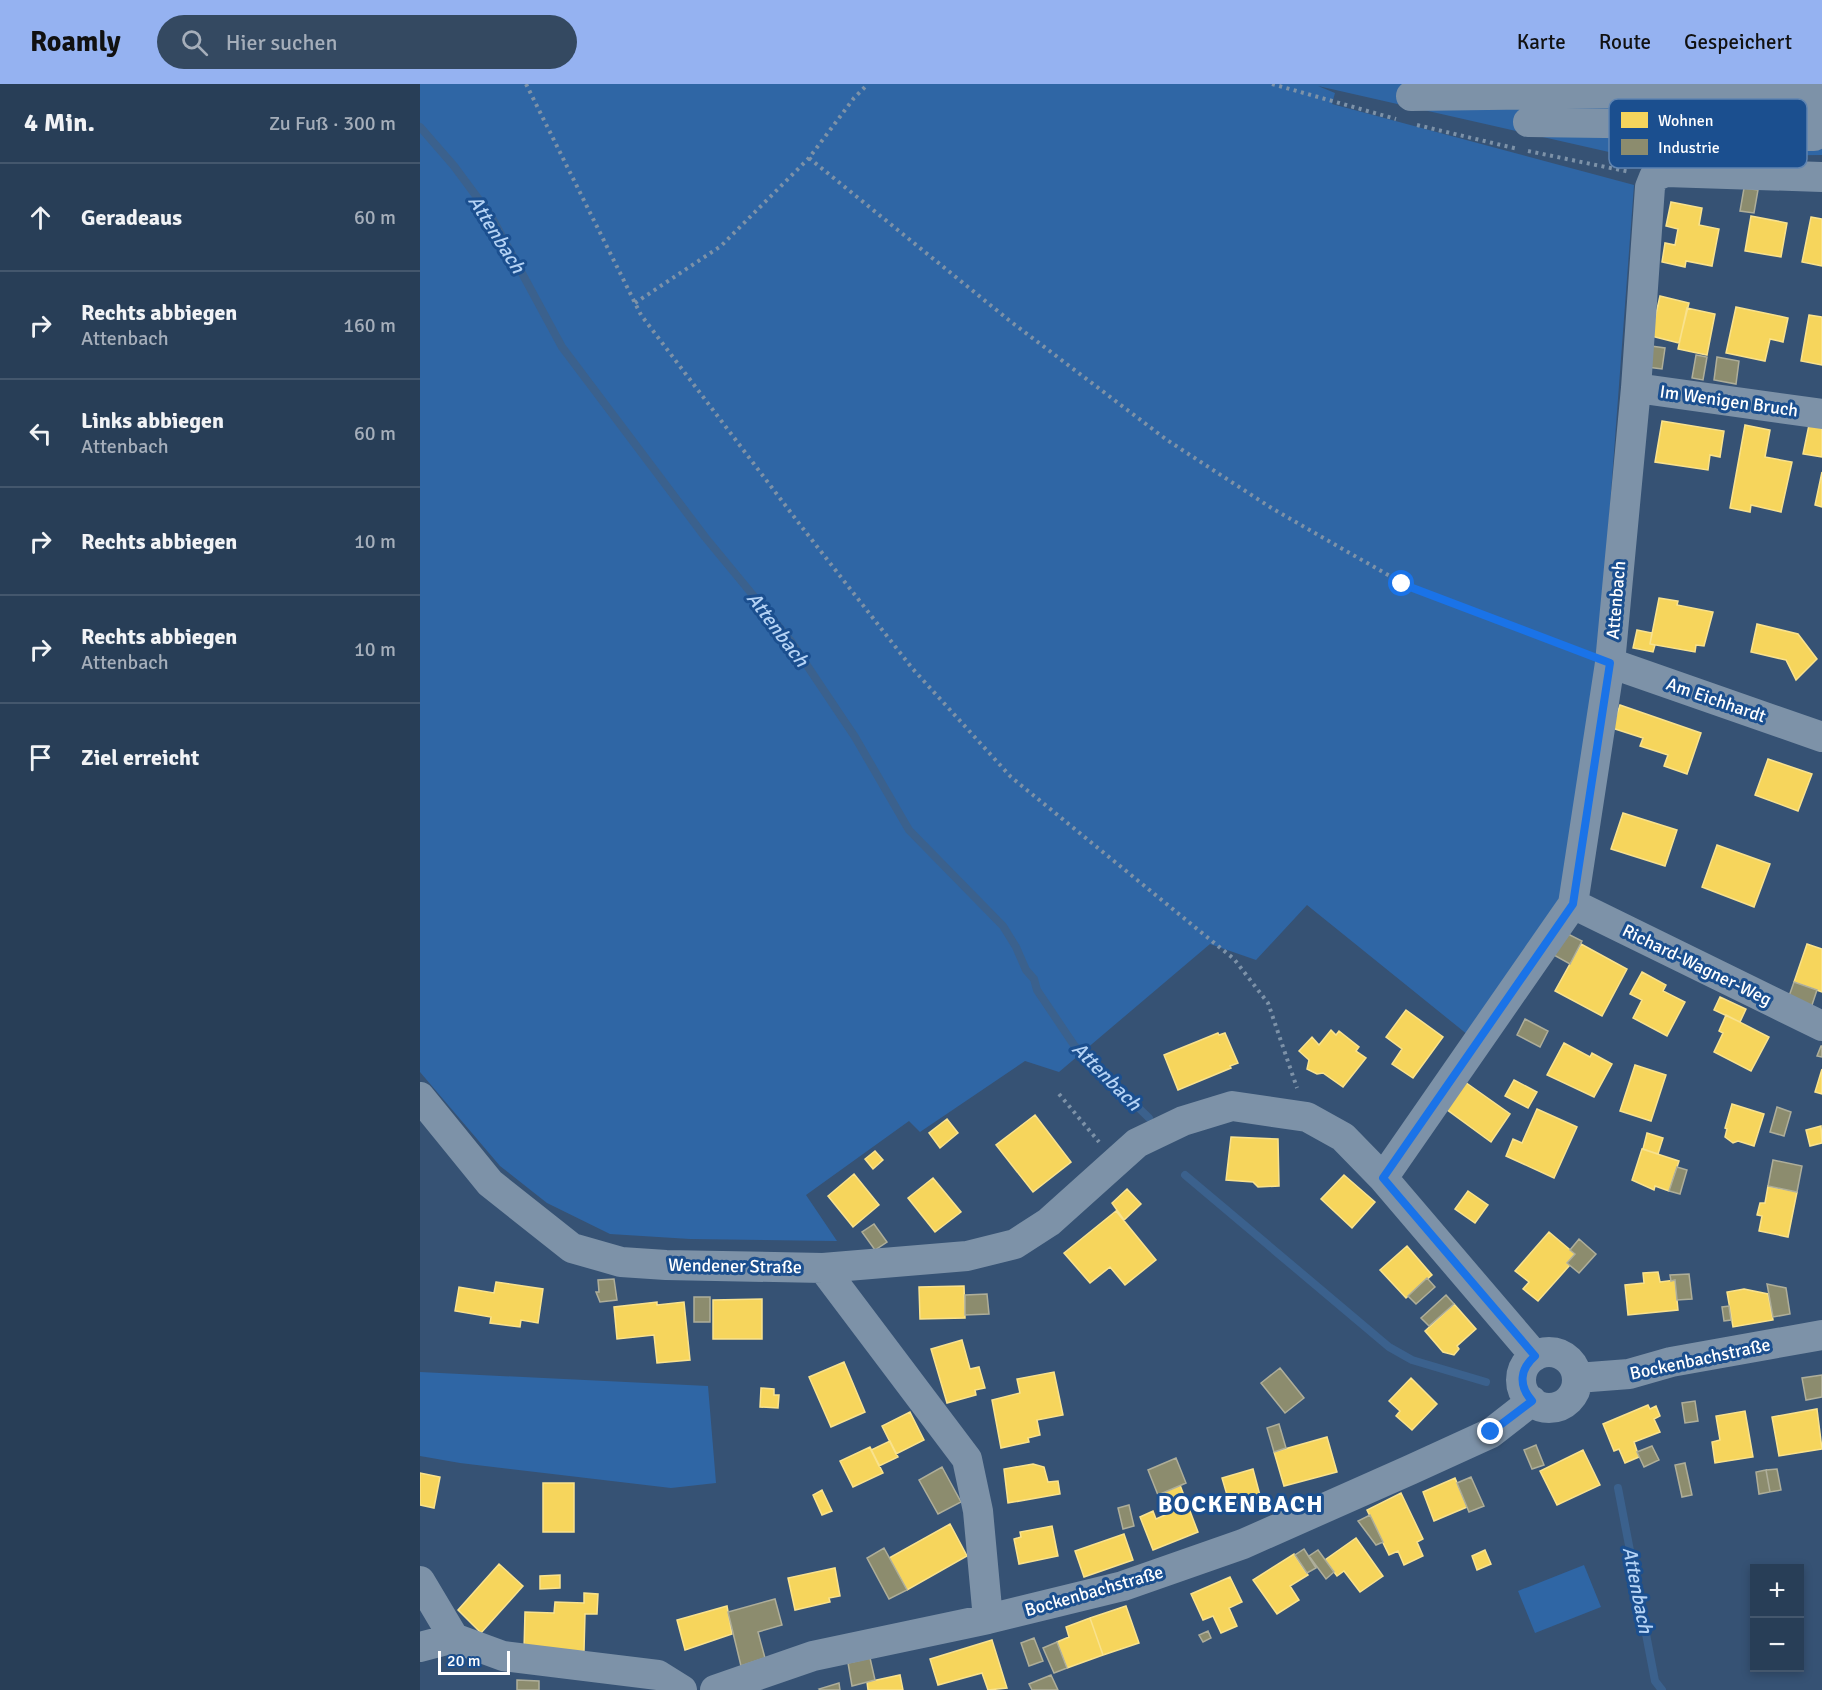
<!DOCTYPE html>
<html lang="de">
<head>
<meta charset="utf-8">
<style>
	:root { --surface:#283e57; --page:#344961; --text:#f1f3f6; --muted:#a5aeba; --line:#44576d; --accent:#95b2f1 }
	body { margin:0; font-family:Signika,sans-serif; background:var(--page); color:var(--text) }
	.controls { position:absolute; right:18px; bottom:18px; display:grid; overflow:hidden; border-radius:0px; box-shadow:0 3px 9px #0003 }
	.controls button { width:54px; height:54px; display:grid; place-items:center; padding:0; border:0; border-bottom:2px solid var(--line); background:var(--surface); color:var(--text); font:30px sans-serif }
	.scale { position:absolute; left:18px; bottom:15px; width:72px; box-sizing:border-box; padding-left:6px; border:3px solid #fff; border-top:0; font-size:16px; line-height:21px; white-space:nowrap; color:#fff; -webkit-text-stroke:4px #1b4f8f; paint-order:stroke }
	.stop { position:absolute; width:18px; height:18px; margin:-14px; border:4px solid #1a73e8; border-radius:50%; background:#fff }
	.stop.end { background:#1a73e8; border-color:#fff; box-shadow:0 2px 6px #0008 }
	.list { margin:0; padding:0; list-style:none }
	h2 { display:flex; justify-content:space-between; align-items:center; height:78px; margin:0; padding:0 24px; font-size:26px }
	h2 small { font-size:20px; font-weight:400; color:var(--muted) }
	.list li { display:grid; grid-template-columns:39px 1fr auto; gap:18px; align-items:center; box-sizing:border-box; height:108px; padding:0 24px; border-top:2px solid var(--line) }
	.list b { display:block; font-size:22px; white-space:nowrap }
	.list p { margin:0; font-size:20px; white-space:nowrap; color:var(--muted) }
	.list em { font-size:20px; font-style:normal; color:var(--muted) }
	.icon { flex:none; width:33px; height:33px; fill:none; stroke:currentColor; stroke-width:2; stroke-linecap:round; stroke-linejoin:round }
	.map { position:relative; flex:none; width:1402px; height:1606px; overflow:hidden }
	header { display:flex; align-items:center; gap:36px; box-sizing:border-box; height:84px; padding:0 30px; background:var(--accent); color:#111 }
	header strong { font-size:28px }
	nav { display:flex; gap:33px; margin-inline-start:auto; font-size:21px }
	.search { width:420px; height:54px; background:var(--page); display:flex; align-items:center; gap:15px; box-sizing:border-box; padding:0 21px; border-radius:33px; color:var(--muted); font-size:22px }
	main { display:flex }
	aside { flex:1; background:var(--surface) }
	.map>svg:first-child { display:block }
</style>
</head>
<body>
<header>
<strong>Roamly</strong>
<div class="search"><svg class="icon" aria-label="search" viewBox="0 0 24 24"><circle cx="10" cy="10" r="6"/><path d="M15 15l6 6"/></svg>Hier suchen</div>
<nav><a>Karte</a><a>Route</a><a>Gespeichert</a></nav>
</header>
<main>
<aside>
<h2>4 Min.<small>Zu Fuß · 300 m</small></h2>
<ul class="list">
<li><svg class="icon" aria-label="ahead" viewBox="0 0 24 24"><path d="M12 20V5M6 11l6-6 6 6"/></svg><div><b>Geradeaus</b></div><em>60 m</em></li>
<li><svg class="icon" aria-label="right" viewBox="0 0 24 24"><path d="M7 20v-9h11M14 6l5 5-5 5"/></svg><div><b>Rechts abbiegen</b><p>Attenbach</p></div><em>160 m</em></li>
<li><svg class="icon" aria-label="left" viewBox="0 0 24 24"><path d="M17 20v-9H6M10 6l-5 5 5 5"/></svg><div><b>Links abbiegen</b><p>Attenbach</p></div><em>60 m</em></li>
<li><svg class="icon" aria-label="right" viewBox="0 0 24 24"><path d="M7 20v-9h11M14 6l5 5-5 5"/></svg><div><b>Rechts abbiegen</b></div><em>10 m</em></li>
<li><svg class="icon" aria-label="right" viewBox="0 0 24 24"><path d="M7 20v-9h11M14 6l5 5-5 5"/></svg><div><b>Rechts abbiegen</b><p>Attenbach</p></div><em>10 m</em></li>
<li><svg class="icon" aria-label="arrive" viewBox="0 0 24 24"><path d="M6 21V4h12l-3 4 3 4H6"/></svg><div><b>Ziel erreicht</b></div></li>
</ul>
</aside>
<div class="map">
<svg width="1402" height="1606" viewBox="0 0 1402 1606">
	<rect width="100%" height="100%" fill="#365274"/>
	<path fill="#2f66a5" d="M 0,0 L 1402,0 L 1402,71 L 1211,73 L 898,2 L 915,9 L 912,20 L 1214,101 L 1178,582 L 1142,827 L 1053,955 L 887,821 L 836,876 L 790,860 L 639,988 L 605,977 L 500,1048 L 489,1037 L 386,1111 L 417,1157 L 270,1155 L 190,1150 L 127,1119 L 80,1082 L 0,988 Z
		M 0,1288 L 288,1302 L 296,1399 L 251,1404 L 40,1379 L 0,1372 Z
		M 1164,1481 L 1181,1523 L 1115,1549 L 1098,1507 Z"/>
	<path fill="#f6d55c" stroke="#f9e28d" stroke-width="1.5" d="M 1251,118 L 1282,124 L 1279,141 L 1299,145 L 1292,182 L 1266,177 L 1265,183 L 1242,178 L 1245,159 L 1255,161 L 1258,145 L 1246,142 Z
		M 1331,132 L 1367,139 L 1361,173 L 1325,167 Z
		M 1391,133 L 1402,135 L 1402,182 L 1382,178 Z
		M 1240,212 L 1269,219 L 1259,259 L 1231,252 Z
		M 1316,223 L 1368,234 L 1363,258 L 1350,255 L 1345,277 L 1306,269 Z
		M 1267,224 L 1295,230 L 1287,271 L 1258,265 Z
		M 1389,231 L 1402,233 L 1402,281 L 1381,277 Z
		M 1242,337 L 1304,347 L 1300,373 L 1290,371 L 1288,386 L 1235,378 Z
		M 1325,341 L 1350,346 L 1345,373 L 1372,378 L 1361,428 L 1331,421 L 1330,428 L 1310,424 Z
		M 1389,341 L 1402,344 L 1402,373 L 1383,370 Z
		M 1402,388 L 1402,423 L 1395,421 Z
		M 1239,514 L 1258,517 L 1257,521 L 1293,528 L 1284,562 L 1276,561 L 1275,568 L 1230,560 Z
		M 1337,540 L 1378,550 L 1397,575 L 1376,596 L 1366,576 L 1331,568 Z
		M 1217,546 L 1232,549 L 1230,560 L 1235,561 L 1233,568 L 1213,564 Z
		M 1200,621 L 1281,649 L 1267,690 L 1244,682 L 1248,671 L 1220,662 L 1223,654 L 1192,644 Z
		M 1348,675 L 1392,690 L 1378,727 L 1335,711 Z
		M 1203,729 L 1257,746 L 1245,782 L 1191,765 Z
		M 1297,761 L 1350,780 L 1334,823 L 1282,803 Z
		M 1161,860 L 1207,885 L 1182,932 L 1135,907 Z
		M 1387,860 L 1402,865 L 1402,908 L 1374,898 Z
		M 1222,888 L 1246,901 L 1243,907 L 1265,918 L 1247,952 L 1213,934 L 1222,916 L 1210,910 Z
		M 1300,913 L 1326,925 L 1320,938 L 1294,926 Z
		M 986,926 L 1023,953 L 993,994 L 972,980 L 982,965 L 966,953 Z
		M 1306,931 L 1349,953 L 1331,987 L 1294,968 L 1303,949 L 1299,947 Z
		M 911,946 L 916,951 L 919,947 L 939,963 L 936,967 L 946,974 L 923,1003 L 903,989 L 897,990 L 887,985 L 889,976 L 879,967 L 892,953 L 899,961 Z
		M 798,949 L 799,951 L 805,949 L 818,979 L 810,982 L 811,984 L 758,1006 L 744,971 Z
		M 1144,959 L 1170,973 L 1172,969 L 1192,980 L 1174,1013 L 1127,991 Z
		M 1215,981 L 1246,991 L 1231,1037 L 1200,1027 Z
		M 1402,985 L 1402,1010 L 1395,1008 Z
		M 1094,996 L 1117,1008 L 1108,1024 L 1085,1012 Z
		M 1045,998 L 1090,1030 L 1071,1058 L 1026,1025 Z
		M 1312,1020 L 1344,1030 L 1334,1062 L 1318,1057 L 1313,1059 L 1305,1053 L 1307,1045 L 1305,1044 Z
		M 1117,1025 L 1157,1043 L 1134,1094 L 1086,1072 L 1093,1055 L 1102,1059 Z
		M 615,1031 L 651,1078 L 613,1108 L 576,1061 Z
		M 527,1035 L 538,1049 L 520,1064 L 509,1049 Z
		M 1401,1042 L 1402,1059 L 1390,1062 L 1386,1046 Z
		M 1227,1049 L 1243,1054 L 1238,1070 L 1223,1065 Z
		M 811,1053 L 858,1055 L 859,1102 L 838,1103 L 833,1098 L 806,1096 Z
		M 1222,1065 L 1259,1077 L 1249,1107 L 1235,1102 L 1234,1106 L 1212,1096 Z
		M 455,1067 L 463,1076 L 453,1085 L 445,1075 Z
		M 434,1090 L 459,1121 L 433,1143 L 408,1112 Z
		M 924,1091 L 955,1118 L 932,1144 L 901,1115 Z
		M 513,1094 L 541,1128 L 515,1148 L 488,1114 Z
		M 1348,1102 L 1377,1108 L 1368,1153 L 1339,1147 L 1342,1132 L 1337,1131 L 1340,1119 L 1345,1119 Z
		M 707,1105 L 721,1120 L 704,1136 L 692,1119 Z
		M 1048,1107 L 1068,1121 L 1055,1139 L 1035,1125 Z
		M 696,1127 L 736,1176 L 705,1201 L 690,1183 L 670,1199 L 644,1169 Z
		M 1129,1148 L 1155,1170 L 1147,1179 L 1150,1181 L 1118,1217 L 1103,1205 L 1109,1198 L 1095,1187 Z
		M 987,1162 L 1012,1191 L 986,1214 L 960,1186 Z
		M 1238,1188 L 1240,1198 L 1255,1196 L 1258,1226 L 1208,1231 L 1205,1201 L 1224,1199 L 1223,1189 Z
		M 76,1198 L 123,1205 L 118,1239 L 101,1236 L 100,1243 L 70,1239 L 71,1233 L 35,1227 L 39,1203 L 74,1209 Z
		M 544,1202 L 545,1234 L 500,1235 L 499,1203 Z
		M 1324,1205 L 1348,1210 L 1353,1236 L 1313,1243 L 1307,1208 Z
		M 342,1215 L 342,1255 L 293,1255 L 293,1216 Z
		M 237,1218 L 237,1221 L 264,1218 L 270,1276 L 237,1279 L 234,1251 L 197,1255 L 194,1223 Z
		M 1034,1220 L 1056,1245 L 1037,1262 L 1039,1265 L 1034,1271 L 1023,1268 L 1005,1247 Z
		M 542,1256 L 550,1285 L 559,1283 L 565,1304 L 555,1306 L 556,1311 L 527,1319 L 511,1265 Z
		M 424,1278 L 445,1328 L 411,1343 L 389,1293 Z
		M 634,1288 L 643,1331 L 617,1336 L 620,1351 L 608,1354 L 609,1358 L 581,1364 L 572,1316 L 600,1309 L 597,1295 Z
		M 991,1294 L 1017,1320 L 992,1346 L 976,1332 L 980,1327 L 969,1317 Z
		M 341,1304 L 354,1305 L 354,1311 L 359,1311 L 358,1324 L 340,1323 Z
		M 1228,1321 L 1230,1325 L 1236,1322 L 1240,1332 L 1234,1335 L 1240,1348 L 1214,1358 L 1219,1373 L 1205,1379 L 1199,1365 L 1194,1367 L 1183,1340 Z
		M 1397,1325 L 1402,1365 L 1359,1372 L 1352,1333 Z
		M 1325,1327 L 1333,1373 L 1295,1379 L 1292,1358 L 1300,1356 L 1296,1332 Z
		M 490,1328 L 504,1356 L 476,1370 L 462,1342 Z
		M 907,1353 L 917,1388 L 864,1402 L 854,1368 Z
		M 470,1357 L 478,1373 L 459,1382 L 451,1366 Z
		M 450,1363 L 463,1389 L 433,1403 L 420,1377 Z
		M 1163,1366 L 1180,1401 L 1137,1421 L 1120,1387 Z
		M 613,1380 L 624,1383 L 628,1398 L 638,1397 L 640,1410 L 588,1419 L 584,1385 Z
		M 833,1385 L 842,1419 L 812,1428 L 802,1394 Z
		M 0,1389 L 20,1393 L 14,1424 L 0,1421 Z
		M 1035,1394 L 1047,1423 L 1014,1437 L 1003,1408 Z
		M 123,1399 L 154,1399 L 154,1448 L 123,1448 Z
		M 760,1401 L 778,1448 L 733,1466 L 720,1433 L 733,1427 L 736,1435 L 745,1431 L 738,1411 Z
		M 402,1406 L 412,1427 L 402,1431 L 393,1411 Z
		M 981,1409 L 1003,1455 L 997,1458 L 1003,1472 L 984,1481 L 978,1467 L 969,1471 L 947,1426 Z
		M 530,1440 L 547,1472 L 487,1506 L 469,1474 Z
		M 632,1442 L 638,1472 L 599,1480 L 594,1455 L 601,1453 L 600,1448 Z
		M 704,1450 L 713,1476 L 664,1493 L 655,1467 Z
		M 936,1454 L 963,1492 L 940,1508 L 924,1487 L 917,1492 L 905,1476 Z
		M 1065,1466 L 1071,1480 L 1057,1486 L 1052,1472 Z
		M 874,1470 L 888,1491 L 870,1502 L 879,1516 L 857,1530 L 833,1496 Z
		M 79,1480 L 103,1502 L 61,1549 L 38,1526 Z
		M 415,1484 L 420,1512 L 409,1514 L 410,1518 L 375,1526 L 368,1494 Z
		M 140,1491 L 140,1504 L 120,1505 L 120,1492 Z
		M 810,1493 L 822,1518 L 809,1524 L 817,1542 L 801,1549 L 793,1532 L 783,1536 L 771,1510 Z
		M 164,1509 L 178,1510 L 177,1530 L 165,1530 L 164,1567 L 104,1566 L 105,1528 L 134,1529 L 135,1518 L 164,1519 Z
		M 307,1522 L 312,1550 L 265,1566 L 257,1536 Z
		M 706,1522 L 719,1559 L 683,1571 L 670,1534 Z
		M 670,1534 L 683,1571 L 647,1584 L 637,1558 L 649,1553 L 646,1543 Z
		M 572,1556 L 587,1604 L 568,1606 L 562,1589 L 518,1601 L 510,1575 Z
		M 480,1591 L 483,1606 L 448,1606 L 447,1598 Z"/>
	<path fill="#8c8c6e" stroke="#aeae9a" stroke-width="1.5" d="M 1324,104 L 1338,106 L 1334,129 L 1320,127 Z
		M 1231,262 L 1245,264 L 1242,285 L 1227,283 Z
		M 1276,271 L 1287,273 L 1283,296 L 1272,294 Z
		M 1297,273 L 1319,277 L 1316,300 L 1294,296 Z
		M 1144,848 L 1162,857 L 1150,880 L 1132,870 Z
		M 1374,898 L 1397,906 L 1391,924 L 1368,915 Z
		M 1105,935 L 1128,947 L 1120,963 L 1097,951 Z
		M 1401,962 L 1402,962 L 1402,973 L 1397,972 Z
		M 1357,1023 L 1371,1028 L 1364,1052 L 1350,1048 Z
		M 1353,1076 L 1382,1082 L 1377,1108 L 1348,1102 Z
		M 1257,1083 L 1267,1086 L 1260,1110 L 1249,1107 Z
		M 454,1140 L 467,1158 L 455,1166 L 442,1148 Z
		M 1159,1155 L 1176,1170 L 1159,1189 L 1147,1179 L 1155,1170 L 1150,1166 Z
		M 1269,1190 L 1272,1215 L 1257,1216 L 1255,1196 L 1251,1197 L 1250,1191 Z
		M 1007,1194 L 1015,1203 L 996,1220 L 988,1212 Z
		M 194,1195 L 197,1216 L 180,1218 L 176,1208 L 179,1208 L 178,1196 Z
		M 1347,1200 L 1366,1204 L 1370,1230 L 1353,1233 Z
		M 567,1210 L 569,1230 L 545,1231 L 545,1211 Z
		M 1026,1211 L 1034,1220 L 1009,1242 L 1001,1234 Z
		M 274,1213 L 290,1213 L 290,1238 L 274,1238 Z
		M 1309,1222 L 1311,1236 L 1304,1237 L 1302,1223 Z
		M 860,1284 L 884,1314 L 865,1329 L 841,1299 Z
		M 1402,1291 L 1402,1313 L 1386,1316 L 1382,1294 Z
		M 1275,1317 L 1278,1337 L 1265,1339 L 1262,1319 Z
		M 859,1340 L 866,1364 L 854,1368 L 847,1344 Z
		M 1116,1361 L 1124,1381 L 1112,1385 L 1104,1366 Z
		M 1232,1362 L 1239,1376 L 1224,1383 L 1217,1368 Z
		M 756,1374 L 766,1399 L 738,1411 L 728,1386 Z
		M 1265,1379 L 1272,1411 L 1262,1413 L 1255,1381 Z
		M 522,1383 L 541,1418 L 518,1430 L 499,1396 Z
		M 1357,1385 L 1361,1406 L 1350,1408 L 1346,1386 Z
		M 1346,1386 L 1350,1408 L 1339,1410 L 1336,1388 Z
		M 1051,1393 L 1064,1422 L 1049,1428 L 1037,1399 Z
		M 709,1421 L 714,1442 L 703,1445 L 698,1424 Z
		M 950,1431 L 963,1458 L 956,1461 L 938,1437 Z
		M 464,1464 L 487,1506 L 469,1515 L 447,1474 Z
		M 884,1465 L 896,1484 L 887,1489 L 875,1471 Z
		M 898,1466 L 914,1488 L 906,1495 L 889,1472 Z
		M 355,1515 L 362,1541 L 338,1548 L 345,1574 L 321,1582 L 308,1528 Z
		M 788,1547 L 791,1554 L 783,1558 L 779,1551 Z
		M 614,1554 L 623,1577 L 609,1582 L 601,1559 Z
		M 637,1558 L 647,1584 L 634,1589 L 623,1564 Z
		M 450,1574 L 455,1596 L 432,1602 L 428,1579 Z
		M 631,1591 L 638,1606 L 612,1606 L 609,1600 Z
		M 97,1596 L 119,1597 L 119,1606 L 97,1606 Z
		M 419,1599 L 420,1606 L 400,1606 L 399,1605 Z"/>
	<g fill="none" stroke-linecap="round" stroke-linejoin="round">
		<path stroke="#3b618d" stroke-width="8" d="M 0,43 L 34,82 L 71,132 L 142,263 L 285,453 L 370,556 L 435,653 L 489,746 L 583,842 L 596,863 L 606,886 L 614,895 L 617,906 L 654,961 L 729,1034
			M 765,1091 L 969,1263 L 992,1276 L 1066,1298
			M 1198,1404 L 1235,1597 L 1242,1606"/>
		<path stroke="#7d92a8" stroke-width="4" stroke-dasharray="3 4.5" stroke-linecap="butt" d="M 106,0 L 221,231 L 381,442 L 492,584 L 591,693 L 814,875 L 848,919 L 877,1004
			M 852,0 L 976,35
			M 997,41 L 1098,65
			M 1108,67 L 1210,88
			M 389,74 L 590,237 L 747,356 L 853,425 L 982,499 L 1164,569
			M 215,219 L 301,162 L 389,74 L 434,14 L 448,0
			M 639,1010 L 679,1058"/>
		<path stroke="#7d92a8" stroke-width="30" d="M 991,12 L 1390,7 L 1396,0
			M 1339,27 L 1340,52 L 1394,52 L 1390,7
			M 1108,38 L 1338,41
			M 1216,304 L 1402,330
			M 1190,579 L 1402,653
			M 1153,820 L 1402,942
			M 0,1013 L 70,1099 L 152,1164 L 201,1178 L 246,1181 L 403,1184 L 547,1172 L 595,1160 L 629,1138 L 717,1059 L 763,1037 L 812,1022 L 887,1033 L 923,1053 L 963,1094 L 1115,1272
			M 963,1094 L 1153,820 L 1190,579 L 1216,304 L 1230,103 L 1234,93 L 1246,88 L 1402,93
			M 403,1184 L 547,1375 L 558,1427 L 568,1535
			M1101 1296a28 28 0 1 1 56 0a28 28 0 1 1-56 0Z
			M 1157,1294 L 1209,1290 L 1251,1278 L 1402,1251
			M 0,1497 L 34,1554 L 83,1572 L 238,1591 L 262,1606
			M 0,1563 L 34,1554
			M 295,1606 L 393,1572 L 568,1535 L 703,1502 L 823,1460 L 990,1386 L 1071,1349 L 1112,1317"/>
	</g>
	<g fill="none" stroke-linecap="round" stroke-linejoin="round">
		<path stroke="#1a73e8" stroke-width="8" d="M 982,500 L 1190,579 L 1153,820 L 963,1094 L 1115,1272 C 1100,1285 1098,1301 1112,1317 L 1071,1348"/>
	</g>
	<g text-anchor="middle" stroke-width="6" stroke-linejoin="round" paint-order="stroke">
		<g font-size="18" fill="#fff" stroke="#1b4f8f">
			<text transform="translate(1309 317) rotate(8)" y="6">Im Wenigen Bruch</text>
			<text transform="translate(1196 516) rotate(-85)" y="6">Attenbach</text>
			<text transform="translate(1296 616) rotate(19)" y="6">Am Eichhardt</text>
			<text transform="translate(1277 881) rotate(26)" y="6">Richard-Wagner-Weg</text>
			<text transform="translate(315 1182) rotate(1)" y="6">Wendener Straße</text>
			<text transform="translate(1280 1275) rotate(-12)" y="6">Bockenbachstraße</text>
			<text transform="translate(674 1507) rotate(-16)" y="6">Bockenbachstraße</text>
		</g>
		<g font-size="20" font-style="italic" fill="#b5d3f5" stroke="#1b4f8f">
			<text transform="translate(77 150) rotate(58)" y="7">Attenbach</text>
			<text transform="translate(358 545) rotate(53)" y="7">Attenbach</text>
			<text transform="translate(687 992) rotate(45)" y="7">Attenbach</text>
			<text transform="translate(1218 1506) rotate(79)" y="7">Attenbach</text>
		</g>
		<g font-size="24" font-weight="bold" letter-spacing="1.5" fill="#fff" stroke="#1b4f8f">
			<text x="821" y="1428">BOCKENBACH</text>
		</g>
	</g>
	<rect x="1189" y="15" width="198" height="69" rx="9" fill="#1b4f8f" stroke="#5f84b1" stroke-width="1.5"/>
	<rect x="1201" y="28" width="27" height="16" fill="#f6d55c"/>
	<rect x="1201" y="55" width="27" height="16" fill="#8c8c6e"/>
	<g font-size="16" fill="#fff">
		<text x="1238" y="42">Wohnen</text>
		<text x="1238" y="69">Industrie</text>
	</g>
</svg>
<div class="controls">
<button>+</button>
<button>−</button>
</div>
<div class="scale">20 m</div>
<div class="stop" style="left:982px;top:500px"></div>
<div class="stop end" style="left:1071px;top:1348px"></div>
</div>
</main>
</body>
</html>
